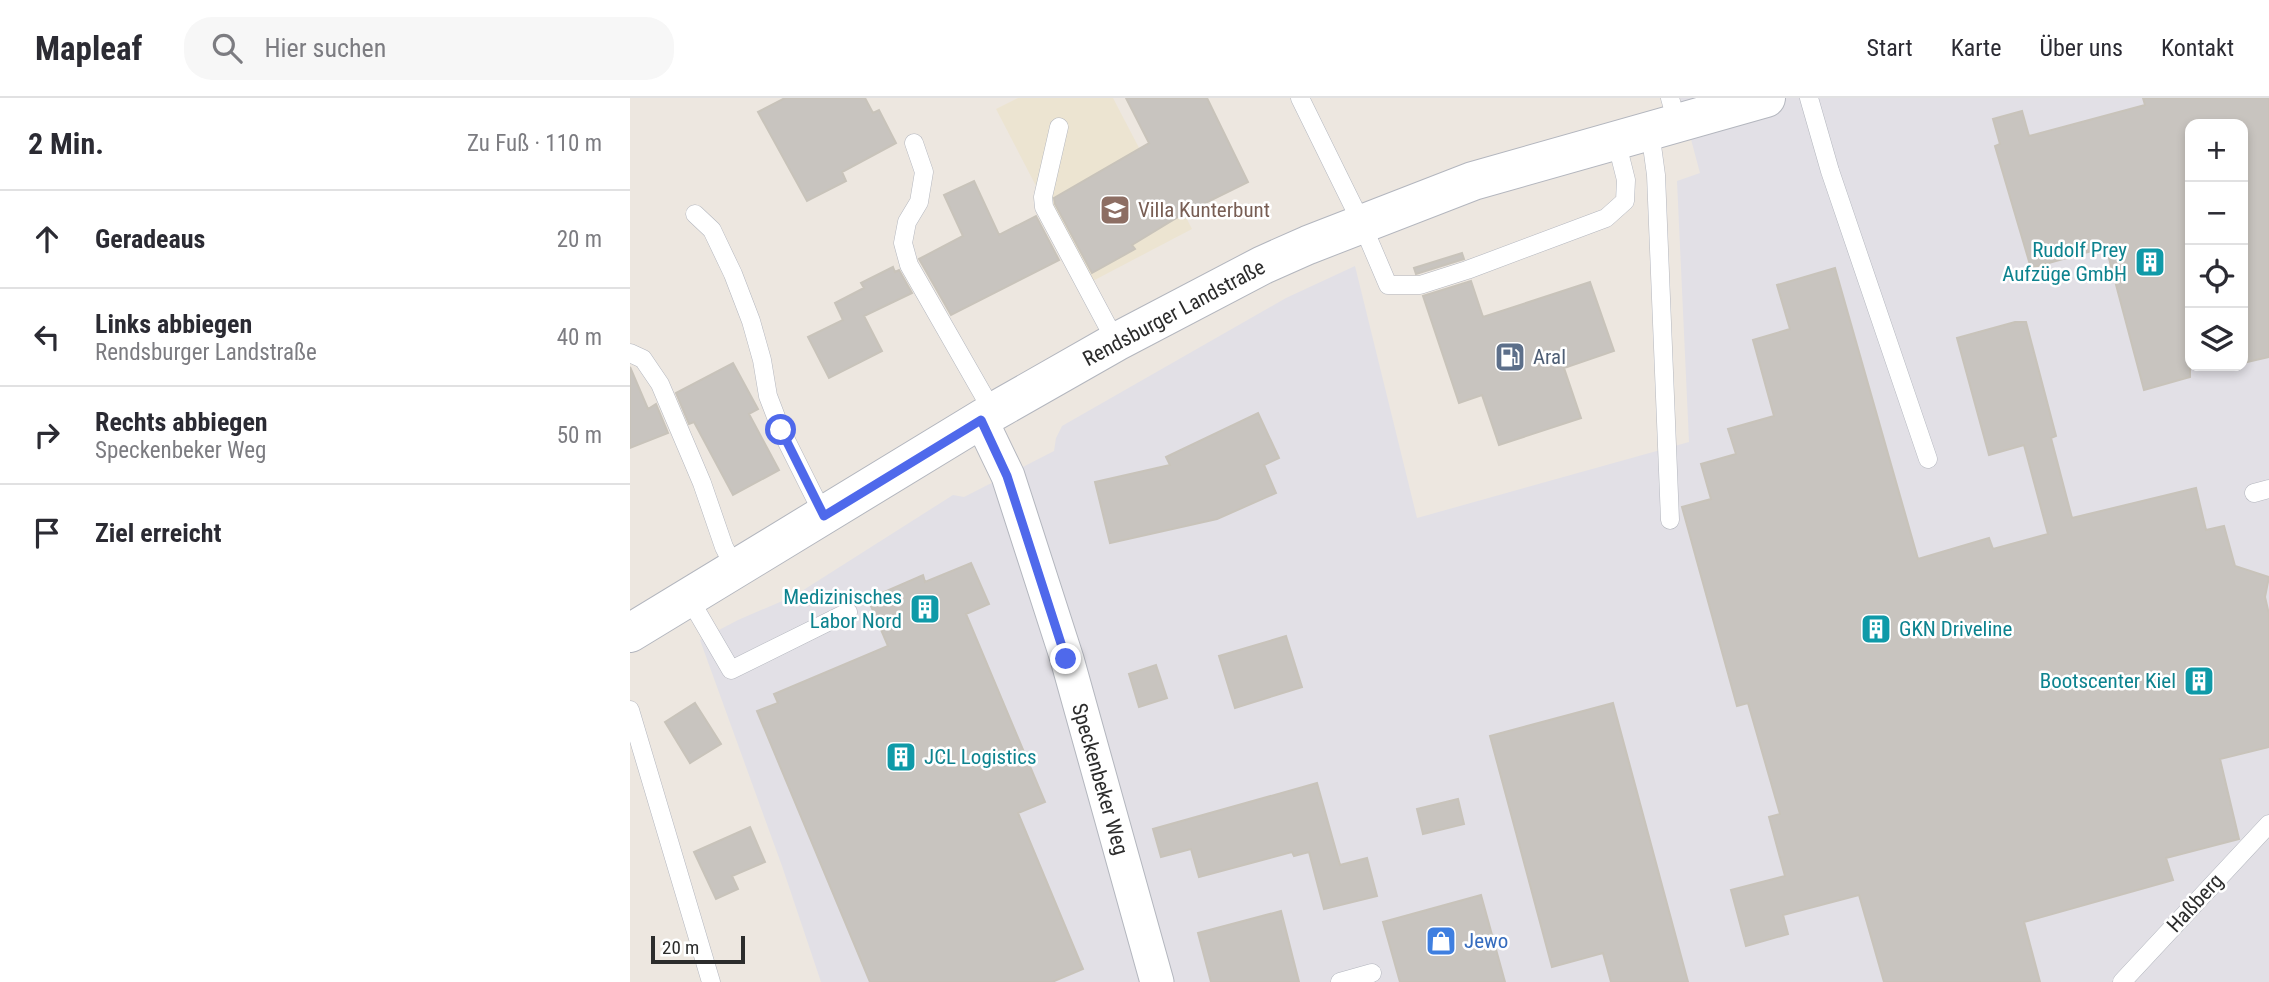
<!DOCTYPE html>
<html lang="de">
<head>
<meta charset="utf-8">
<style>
	:root { --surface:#fff; --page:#f7f7f7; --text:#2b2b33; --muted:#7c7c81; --line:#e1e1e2 }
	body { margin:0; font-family:"Roboto Condensed",sans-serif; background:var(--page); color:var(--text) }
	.controls { position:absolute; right:21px; top:21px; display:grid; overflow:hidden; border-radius:14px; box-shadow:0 4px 10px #0003 }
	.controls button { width:63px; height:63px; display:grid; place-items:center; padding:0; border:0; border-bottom:2px solid var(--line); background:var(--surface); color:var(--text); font:35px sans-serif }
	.scale { position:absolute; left:21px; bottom:18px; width:94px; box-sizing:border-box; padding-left:7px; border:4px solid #2c2c2c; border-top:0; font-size:19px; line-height:24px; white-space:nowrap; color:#2c2c2c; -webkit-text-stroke:5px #fff; paint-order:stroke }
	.stop { position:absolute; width:21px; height:21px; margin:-16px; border:5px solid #4f69eb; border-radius:50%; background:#fff }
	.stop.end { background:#4f69eb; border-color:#fff; box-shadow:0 2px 7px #0008 }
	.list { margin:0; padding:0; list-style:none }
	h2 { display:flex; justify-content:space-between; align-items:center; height:91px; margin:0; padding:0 28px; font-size:30px }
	h2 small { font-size:23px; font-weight:400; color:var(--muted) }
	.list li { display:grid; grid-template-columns:46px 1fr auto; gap:21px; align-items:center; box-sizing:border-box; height:98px; padding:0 28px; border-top:2px solid var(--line) }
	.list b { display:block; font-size:26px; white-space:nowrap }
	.list p { margin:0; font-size:23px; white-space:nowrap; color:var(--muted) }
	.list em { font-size:23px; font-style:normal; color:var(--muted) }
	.icon { flex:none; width:38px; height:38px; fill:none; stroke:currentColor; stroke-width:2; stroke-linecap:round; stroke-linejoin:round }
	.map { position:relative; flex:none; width:1639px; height:884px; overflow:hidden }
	header { display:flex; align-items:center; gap:42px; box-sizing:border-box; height:98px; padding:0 35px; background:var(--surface); border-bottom:2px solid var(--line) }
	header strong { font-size:33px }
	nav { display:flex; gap:38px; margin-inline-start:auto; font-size:24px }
	.search { width:490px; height:63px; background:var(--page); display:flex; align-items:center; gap:18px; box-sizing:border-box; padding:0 24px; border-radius:28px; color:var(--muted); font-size:26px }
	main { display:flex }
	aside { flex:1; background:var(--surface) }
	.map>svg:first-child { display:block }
</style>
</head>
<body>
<header>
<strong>Mapleaf</strong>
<div class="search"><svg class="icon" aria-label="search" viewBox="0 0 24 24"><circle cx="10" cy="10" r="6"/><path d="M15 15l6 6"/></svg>Hier suchen</div>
<nav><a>Start</a><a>Karte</a><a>Über uns</a><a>Kontakt</a></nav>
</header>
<main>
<aside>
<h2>2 Min.<small>Zu Fuß · 110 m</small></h2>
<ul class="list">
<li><svg class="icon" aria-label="ahead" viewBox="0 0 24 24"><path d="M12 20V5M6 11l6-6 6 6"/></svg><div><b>Geradeaus</b></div><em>20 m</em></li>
<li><svg class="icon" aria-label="left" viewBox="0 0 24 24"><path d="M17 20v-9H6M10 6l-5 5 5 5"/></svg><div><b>Links abbiegen</b><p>Rendsburger Landstraße</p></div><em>40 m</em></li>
<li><svg class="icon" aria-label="right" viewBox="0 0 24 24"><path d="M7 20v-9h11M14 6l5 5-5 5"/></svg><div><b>Rechts abbiegen</b><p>Speckenbeker Weg</p></div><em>50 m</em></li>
<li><svg class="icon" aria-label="arrive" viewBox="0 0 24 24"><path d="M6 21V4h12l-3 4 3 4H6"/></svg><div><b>Ziel erreicht</b></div></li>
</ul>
</aside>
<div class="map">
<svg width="1639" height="884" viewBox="0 0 1639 884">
	<rect width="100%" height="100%" fill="#ede7e0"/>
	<path fill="#e2e0e6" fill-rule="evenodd" d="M 1050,0 L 1639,0 L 1639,884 L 191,884 L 152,768 L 70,542 L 108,522 L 164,498 L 323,397 L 334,399 L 424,353 L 426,340 L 432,328 L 656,200 L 725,168 L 787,420 L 1059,344 L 1047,83 L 1070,75 ZM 1560,26 L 1613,26 L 1613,268 L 1560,268 Z"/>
	<path fill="#ece4d1" d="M 388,0 L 483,0 L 531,92 L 540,88 L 562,131 L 457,186 L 366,11 Z"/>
	<path fill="#c8c4bf" stroke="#c8c3ba" stroke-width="2" d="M 155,0 L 235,0 L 243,15 L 249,12 L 266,45 L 212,74 L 216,83 L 177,103 L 128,14 Z
		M 496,0 L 577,0 L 618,84 L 553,116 L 502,147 L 505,151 L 462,175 L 425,106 L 424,100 L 519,45 Z
		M 1513,0 L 1639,0 L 1639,259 L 1613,265 L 1613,26 L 1560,26 L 1560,279 L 1514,292 L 1476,149 L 1401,170 L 1365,48 L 1370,46 L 1363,21 L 1392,13 L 1399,38 L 1515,7 Z
		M 344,83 L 369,137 L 406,118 L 429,162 L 321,217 L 289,161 L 333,138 L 314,97 Z
		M 832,155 L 834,161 L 786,176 L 784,170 Z
		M 263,169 L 265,174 L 269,172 L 282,195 L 234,218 L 252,253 L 199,280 L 178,239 L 213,222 L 205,205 L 234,190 L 231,185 Z
		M 1205,170 L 1288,461 L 1359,440 L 1363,451 L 1418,436 L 1394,347 L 1359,357 L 1327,240 L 1385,224 L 1396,224 L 1426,338 L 1421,340 L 1442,420 L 1566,390 L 1576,432 L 1594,428 L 1605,468 L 1639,479 L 1635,499 L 1639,516 L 1639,649 L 1590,661 L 1609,741 L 1536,760 L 1543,782 L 1394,824 L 1410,884 L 1254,884 L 1229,797 L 1153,817 L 1158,836 L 1116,848 L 1101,792 L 1155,778 L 1139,719 L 1150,716 L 1118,605 L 1107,608 L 1052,409 L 1081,401 L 1071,366 L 1106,356 L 1098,331 L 1144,318 L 1123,242 L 1160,231 L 1147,187 Z
		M 841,183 L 853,219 L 960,184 L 984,253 L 934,270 L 951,320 L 869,347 L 852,297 L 829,305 L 793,198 Z
		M 103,265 L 128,311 L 119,316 L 149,372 L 103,397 L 64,324 L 59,326 L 46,295 Z
		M 0,269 L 18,311 L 26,306 L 38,335 L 0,350 Z
		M 628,315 L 649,360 L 634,367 L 646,395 L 587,421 L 480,445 L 465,384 L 540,367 L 536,359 Z
		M 341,465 L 359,506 L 336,516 L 415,704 L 388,715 L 453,871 L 422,884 L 240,884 L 127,613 L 148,605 L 144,596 L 258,548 L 238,501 L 293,477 L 295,484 Z
		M 656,538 L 672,589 L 605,610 L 589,558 Z
		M 526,567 L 537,600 L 509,609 L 499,576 Z
		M 65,605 L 91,646 L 60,665 L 35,624 Z
		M 983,605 L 1058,884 L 981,884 L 973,855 L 922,869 L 877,701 L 860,638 Z
		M 687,685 L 710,767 L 737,760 L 747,798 L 694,811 L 679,754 L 664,758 L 662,754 L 569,779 L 561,751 L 531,759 L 523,731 Z
		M 828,701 L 834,726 L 793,736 L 787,711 Z
		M 120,729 L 135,764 L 102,778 L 108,791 L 86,801 L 64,754 Z
		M 851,797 L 875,884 L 770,884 L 753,824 Z
		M 651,813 L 669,884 L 581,884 L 568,835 Z"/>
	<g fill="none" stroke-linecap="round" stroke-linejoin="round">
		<g stroke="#b3b6be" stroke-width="19">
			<path id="lane" d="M 670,0 L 732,126 L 758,187 L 790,187 L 837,172 L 976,120 L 995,103 L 996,82 L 986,42
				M 1040,0 L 1047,25
				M 1179,0 L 1200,73 L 1298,361
				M 429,29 L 413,99 L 414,109 L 486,244
				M 1020,33 L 1026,77 L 1040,422
				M 284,45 L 294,74 L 289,104 L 277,124 L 273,145 L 279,167 L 363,314
				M 65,116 L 82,132 L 103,176 L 121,223 L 132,262 L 138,298 L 151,332 L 194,418
				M 0,255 L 13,261 L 30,286 L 72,385 L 94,449 L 106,472
				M 1624,395 L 1639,391
				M 59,500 L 101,572 L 218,514
				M 0,612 L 81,884
				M 710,884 L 742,875
				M 1492,884 L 1639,726"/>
		</g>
		<g stroke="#b3b6be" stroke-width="35">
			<path id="street" d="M 351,322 L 378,378 L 437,561 L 527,884"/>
		</g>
		<g stroke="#b3b6be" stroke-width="40">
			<path id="secondary" d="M 0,535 L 363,314 L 486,244 L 633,167 L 678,147 L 843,83 L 1136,0"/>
		</g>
		<use href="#lane" stroke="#fff" stroke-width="18"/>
		<use href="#street" stroke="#fff" stroke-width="33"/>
		<use href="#secondary" stroke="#fff" stroke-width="38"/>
	</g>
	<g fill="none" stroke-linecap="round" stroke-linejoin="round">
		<path stroke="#4f69eb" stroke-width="9" d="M 151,332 L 194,418 L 351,322 L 377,378 L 436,561"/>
	</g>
	<defs>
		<g id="school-square" transform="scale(1.575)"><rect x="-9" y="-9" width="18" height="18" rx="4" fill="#8d6e63" stroke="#fff"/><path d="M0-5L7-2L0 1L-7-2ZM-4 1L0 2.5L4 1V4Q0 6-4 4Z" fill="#fff"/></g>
		<g id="building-square" transform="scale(1.575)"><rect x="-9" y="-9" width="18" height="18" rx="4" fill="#0f9aa8" stroke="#fff"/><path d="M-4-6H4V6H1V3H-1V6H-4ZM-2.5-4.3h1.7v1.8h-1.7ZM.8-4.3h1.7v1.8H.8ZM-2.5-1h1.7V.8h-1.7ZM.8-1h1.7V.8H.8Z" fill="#fff"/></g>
		<g id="fuel-square" transform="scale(1.575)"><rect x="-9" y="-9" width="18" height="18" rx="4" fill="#5c6f8a" stroke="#fff"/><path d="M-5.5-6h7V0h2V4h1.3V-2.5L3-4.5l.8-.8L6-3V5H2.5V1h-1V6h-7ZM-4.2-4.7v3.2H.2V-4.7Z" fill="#fff"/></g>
		<g id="shop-square" transform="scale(1.575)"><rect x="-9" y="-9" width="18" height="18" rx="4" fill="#3f7fe0" stroke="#fff"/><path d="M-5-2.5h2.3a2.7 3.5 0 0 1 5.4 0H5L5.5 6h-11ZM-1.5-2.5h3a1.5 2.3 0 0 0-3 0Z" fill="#fff"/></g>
	</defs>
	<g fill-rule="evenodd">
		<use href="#school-square" x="485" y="112"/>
		<use href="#building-square" x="1520" y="164"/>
		<use href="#fuel-square" x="880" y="259"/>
		<use href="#building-square" x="295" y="511"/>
		<use href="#building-square" x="1246" y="531"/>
		<use href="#building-square" x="1569" y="583"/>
		<use href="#building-square" x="271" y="659"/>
		<use href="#shop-square" x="811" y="843"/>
	</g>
	<g text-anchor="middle" stroke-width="5" stroke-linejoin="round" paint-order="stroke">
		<g font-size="21" fill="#785e54" stroke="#fff" text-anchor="start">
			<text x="508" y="119">Villa Kunterbunt</text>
		</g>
		<g font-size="21" fill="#0d838f" stroke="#fff" text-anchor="end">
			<text x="1497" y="159">Rudolf Prey<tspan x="1497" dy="24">Aufzüge GmbH</tspan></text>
			<text x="272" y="506">Medizinisches<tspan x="272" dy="24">Labor Nord</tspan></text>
			<text x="1269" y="538" text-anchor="start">GKN Driveline</text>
			<text x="1546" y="590">Bootscenter Kiel</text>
			<text x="294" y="666" text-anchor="start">JCL Logistics</text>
		</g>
		<g font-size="21" fill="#2c2c2c" stroke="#fff">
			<text transform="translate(544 215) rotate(-28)" y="7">Rendsburger Landstraße</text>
			<text transform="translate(470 681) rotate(74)" y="7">Speckenbeker Weg</text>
			<text transform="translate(1565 805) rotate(-47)" y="7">Haßberg</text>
		</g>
		<g font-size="21" fill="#4e5e75" stroke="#fff" text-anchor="start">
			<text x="903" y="266">Aral</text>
		</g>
		<g font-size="21" fill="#366cbe" stroke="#fff" text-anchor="start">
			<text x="834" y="850">Jewo</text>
		</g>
	</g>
</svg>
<div class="controls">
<button>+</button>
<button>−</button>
<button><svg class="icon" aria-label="locate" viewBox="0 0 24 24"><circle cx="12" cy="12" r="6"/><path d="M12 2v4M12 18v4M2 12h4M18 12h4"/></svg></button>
<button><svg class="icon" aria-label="layers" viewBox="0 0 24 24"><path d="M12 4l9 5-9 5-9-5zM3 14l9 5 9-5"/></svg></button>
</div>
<div class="scale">20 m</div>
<div class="stop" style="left:151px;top:332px"></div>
<div class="stop end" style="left:436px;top:561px"></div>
</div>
</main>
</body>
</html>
